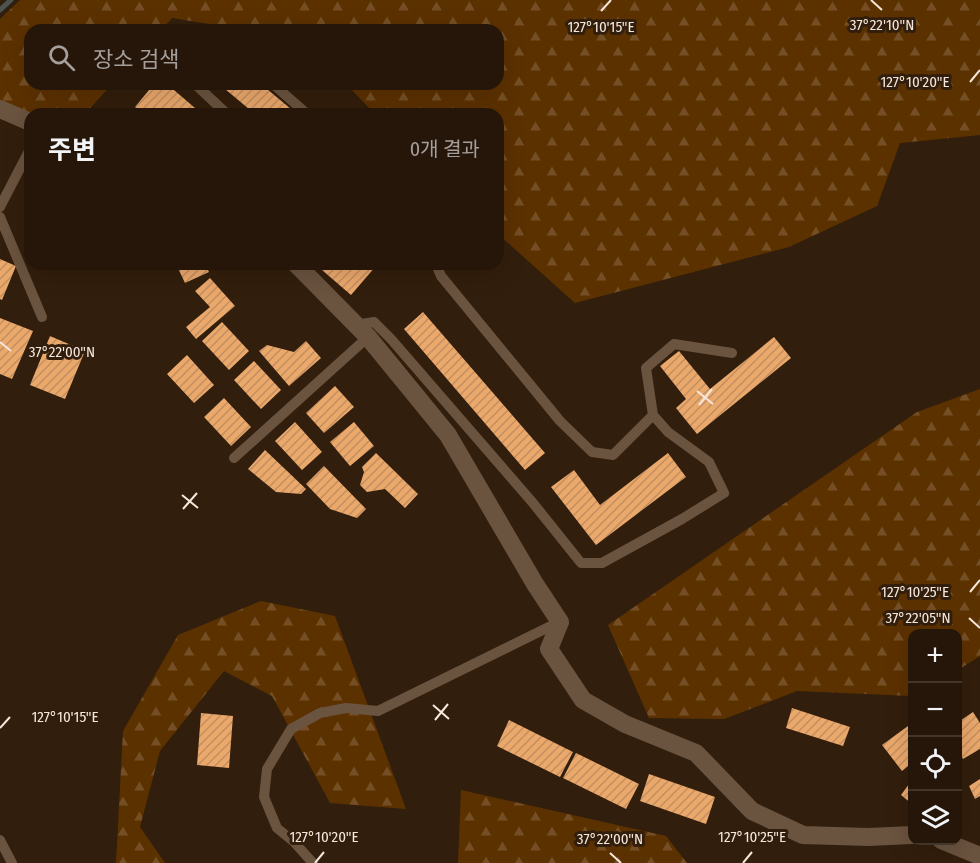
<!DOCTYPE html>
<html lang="ko">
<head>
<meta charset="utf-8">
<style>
	:root { --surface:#261609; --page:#2e1f12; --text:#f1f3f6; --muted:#a49f9c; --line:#42352a }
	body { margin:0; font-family:"Fira Sans Condensed","Noto Sans KR",sans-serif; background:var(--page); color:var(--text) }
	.controls { position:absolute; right:18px; bottom:18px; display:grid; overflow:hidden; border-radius:12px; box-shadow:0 6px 24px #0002 }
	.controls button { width:54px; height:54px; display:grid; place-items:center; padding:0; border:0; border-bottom:2px solid var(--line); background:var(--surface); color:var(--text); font:30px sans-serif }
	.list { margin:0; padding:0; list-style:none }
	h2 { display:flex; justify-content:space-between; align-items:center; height:78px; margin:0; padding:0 24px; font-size:26px }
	h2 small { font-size:20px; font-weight:400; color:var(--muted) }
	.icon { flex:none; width:33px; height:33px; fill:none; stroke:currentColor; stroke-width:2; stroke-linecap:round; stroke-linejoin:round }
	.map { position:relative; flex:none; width:980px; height:863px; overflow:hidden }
	.search { position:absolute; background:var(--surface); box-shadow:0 6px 24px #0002; left:24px; top:24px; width:480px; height:66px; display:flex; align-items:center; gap:15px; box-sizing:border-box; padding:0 21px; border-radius:18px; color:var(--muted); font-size:22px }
	.panel { position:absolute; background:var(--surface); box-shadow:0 6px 24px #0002; left:24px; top:108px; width:480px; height:162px; border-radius:18px }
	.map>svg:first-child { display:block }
</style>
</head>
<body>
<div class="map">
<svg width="980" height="863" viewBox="0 0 980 863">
	<defs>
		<pattern id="forest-firs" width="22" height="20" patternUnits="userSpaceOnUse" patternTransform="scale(1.5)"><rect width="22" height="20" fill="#5c3100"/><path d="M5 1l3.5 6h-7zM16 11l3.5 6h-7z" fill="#744f25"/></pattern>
		<pattern id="building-hatch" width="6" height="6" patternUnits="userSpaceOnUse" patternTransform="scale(1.5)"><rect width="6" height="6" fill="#eba86b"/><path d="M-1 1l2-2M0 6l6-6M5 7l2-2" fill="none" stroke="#c38f61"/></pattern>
	</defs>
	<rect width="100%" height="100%" fill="#321e0c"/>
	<path fill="url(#forest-firs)" d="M 20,0 L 980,0 L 980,135 L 900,143 L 877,206 L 789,247 L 575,303 L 498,234 L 498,114 L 375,114 L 346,84 L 498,84 L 498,30 L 247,30 L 172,18 L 161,30 L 30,30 L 30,84 L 112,84 L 85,114 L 32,114 L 0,105 L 0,19 Z
		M 980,389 L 980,656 L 958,670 L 958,634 L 912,634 L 912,696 L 797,691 L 724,719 L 649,718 L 608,625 L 917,412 Z
		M 261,601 L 335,616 L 406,809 L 330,803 L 272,696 L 224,671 L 160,751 L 140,827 L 165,863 L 116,863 L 123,731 L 178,635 Z
		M 461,790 L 666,836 L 687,863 L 458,863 Z"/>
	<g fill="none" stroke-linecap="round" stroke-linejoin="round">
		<path stroke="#4c5351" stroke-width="5" d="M 0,10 L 11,0"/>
	</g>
	<path fill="url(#building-hatch)" d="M 154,84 L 167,84 L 202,114 L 143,114 L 135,107 Z
		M 219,84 L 261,84 L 297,114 L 255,114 Z
		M 0,259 L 16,266 L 2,300 L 0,299 Z
		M 176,264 L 205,264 L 209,272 L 185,283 Z
		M 315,264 L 374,264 L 376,266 L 351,295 Z
		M 210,278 L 235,306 L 196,339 L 186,327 L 210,307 L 195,291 Z
		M 423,312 L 545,453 L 525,470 L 404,329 Z
		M 0,318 L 33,331 L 12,379 L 0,374 Z
		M 222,322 L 249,351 L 229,370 L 202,341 Z
		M 50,336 L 85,351 L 65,399 L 30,385 Z
		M 774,337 L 791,358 L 697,434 L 676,408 L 686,399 L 660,366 L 679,351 L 710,389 Z
		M 306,341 L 321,358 L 289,386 L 259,351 L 267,345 L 294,352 Z
		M 187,355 L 214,385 L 194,403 L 167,374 Z
		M 254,361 L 281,390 L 261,409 L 234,380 Z
		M 335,386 L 354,407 L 324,433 L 306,413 Z
		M 224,398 L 251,427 L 231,446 L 204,417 Z
		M 295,422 L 322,452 L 302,470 L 275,441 Z
		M 354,422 L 374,446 L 350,466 L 330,442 Z
		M 265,450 L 306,489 L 301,494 L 276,492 L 248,469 Z
		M 376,453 L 418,494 L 405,508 L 385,489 L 367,492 L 360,485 L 364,472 L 362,467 Z
		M 668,453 L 686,477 L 596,545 L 551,487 L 574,470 L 600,505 Z
		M 324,466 L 366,509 L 357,518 L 330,509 L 306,484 Z
		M 792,708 L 850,727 L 843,746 L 786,728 Z
		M 973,712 L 980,723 L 980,749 L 963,759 L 958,750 L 958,722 Z
		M 201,713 L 233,716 L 229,768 L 197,765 Z
		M 509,720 L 573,752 L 560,777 L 497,746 Z
		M 908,726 L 912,732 L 912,763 L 902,771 L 882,745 Z
		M 576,753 L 639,784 L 626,809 L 563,778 Z
		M 649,774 L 715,797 L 706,824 L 640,801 Z
		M 980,779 L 980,796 L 975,799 L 969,786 Z
		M 912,780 L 912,804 L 901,795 Z"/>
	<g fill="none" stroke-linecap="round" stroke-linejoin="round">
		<path stroke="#6a533f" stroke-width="10" d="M 196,30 L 206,30
			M 195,84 L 227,114
			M 273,84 L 307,114
			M 0,207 L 30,149
			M 0,217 L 42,317
			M 356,325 L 374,322 L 391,339 L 533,503 L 581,563 L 602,563 L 682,519 L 724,493 L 709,462 L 668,432 L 653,415 L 613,455 L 592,452 L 560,421 L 441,276 L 436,264
			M 653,415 L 646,368 L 674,344 L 732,353
			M 234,458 L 368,337
			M 0,840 L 12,863
			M 313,863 L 294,842 L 277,828 L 264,797 L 267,769 L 291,729 L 320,713 L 346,708 L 378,711 L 559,622"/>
		<path stroke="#6a533f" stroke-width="18" d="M 0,109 L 30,122
			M 296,264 L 368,337 L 448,435 L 535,584 L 560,622 L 549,649 L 583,700 L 625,724 L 696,753 L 752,811 L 803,835 L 868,837 L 912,835
			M 941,840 L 980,856"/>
	</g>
	<path fill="none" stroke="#f5e7dc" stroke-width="2" d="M 871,0 L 882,10M 601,11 L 611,0M 970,82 L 980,70M 0,342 L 11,351M 697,391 L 713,404M 699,405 L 712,389M 182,495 L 198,508M 183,509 L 197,493M 970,592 L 980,580M 969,618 L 980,628M 433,705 L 449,719M 435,720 L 448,704M 0,728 L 10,717M 610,853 L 621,863M 315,863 L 324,852M 743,863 L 752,852"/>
	<g font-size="15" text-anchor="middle" fill="#f5e7dc" stroke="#321e0c" stroke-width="6" stroke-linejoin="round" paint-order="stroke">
		<text x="882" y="30">37°22'10"N</text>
		<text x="601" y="32">127°10'15"E</text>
		<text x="915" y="87">127°10'20"E</text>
		<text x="62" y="357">37°22'00"N</text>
		<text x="915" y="597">127°10'25"E</text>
		<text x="918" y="623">37°22'05"N</text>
		<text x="65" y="722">127°10'15"E</text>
		<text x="324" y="842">127°10'20"E</text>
		<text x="752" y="842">127°10'25"E</text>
		<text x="610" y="844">37°22'00"N</text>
	</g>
</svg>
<div class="controls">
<button>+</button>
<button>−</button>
<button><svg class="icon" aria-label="locate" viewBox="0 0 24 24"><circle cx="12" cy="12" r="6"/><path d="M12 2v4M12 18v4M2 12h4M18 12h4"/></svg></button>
<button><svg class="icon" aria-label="layers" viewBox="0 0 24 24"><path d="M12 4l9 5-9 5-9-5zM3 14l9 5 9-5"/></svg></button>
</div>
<div class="search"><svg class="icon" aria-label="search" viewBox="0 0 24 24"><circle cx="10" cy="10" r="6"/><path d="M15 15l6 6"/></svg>장소 검색</div>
<section class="panel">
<h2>주변<small>0개 결과</small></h2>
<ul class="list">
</ul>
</section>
</div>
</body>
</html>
